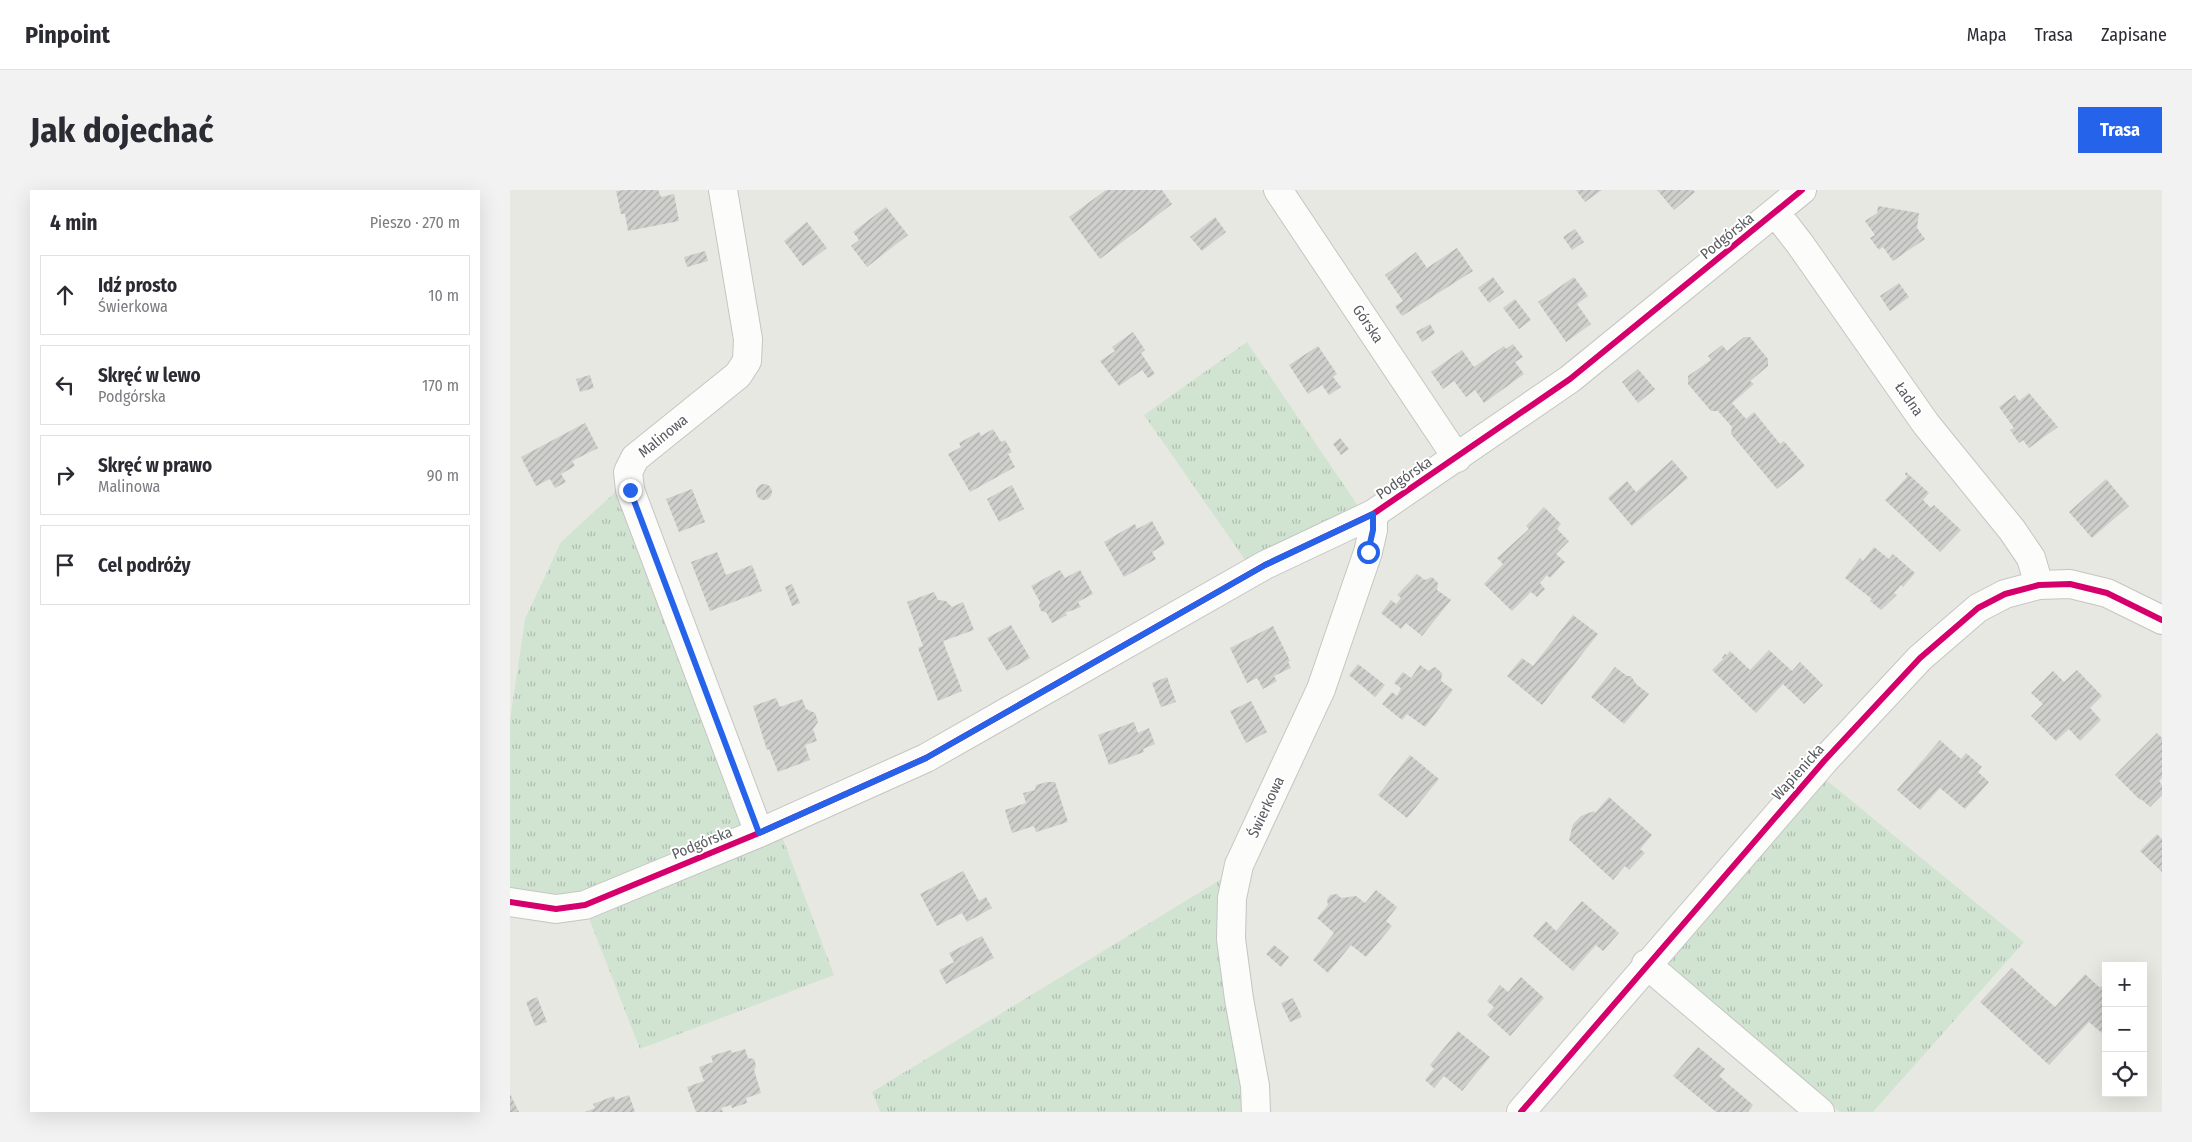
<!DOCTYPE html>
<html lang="pl">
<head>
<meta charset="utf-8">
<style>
	:root { --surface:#fff; --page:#f2f2f3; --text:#2b2b33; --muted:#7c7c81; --line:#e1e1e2; --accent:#2563eb }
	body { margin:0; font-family:"Fira Sans Condensed",sans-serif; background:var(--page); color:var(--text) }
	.controls { position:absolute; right:15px; bottom:15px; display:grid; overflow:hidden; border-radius:0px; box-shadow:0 5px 20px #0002 }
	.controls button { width:45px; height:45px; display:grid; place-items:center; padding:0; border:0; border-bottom:1px solid var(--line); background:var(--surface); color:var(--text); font:25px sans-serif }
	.stop { position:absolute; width:15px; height:15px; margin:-11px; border:4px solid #2563eb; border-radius:50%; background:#fff }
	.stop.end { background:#2563eb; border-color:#fff; box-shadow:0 1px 5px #0008 }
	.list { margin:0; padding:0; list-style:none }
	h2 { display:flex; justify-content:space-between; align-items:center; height:65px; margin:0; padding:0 20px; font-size:21px }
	h2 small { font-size:16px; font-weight:400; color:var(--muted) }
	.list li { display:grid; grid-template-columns:32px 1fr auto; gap:15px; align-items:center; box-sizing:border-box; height:80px; margin:0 10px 10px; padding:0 10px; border:1px solid var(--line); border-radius:0px }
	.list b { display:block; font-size:19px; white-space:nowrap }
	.list p { margin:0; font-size:16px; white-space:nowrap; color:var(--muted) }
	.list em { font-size:16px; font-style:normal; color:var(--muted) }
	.icon { flex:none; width:28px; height:28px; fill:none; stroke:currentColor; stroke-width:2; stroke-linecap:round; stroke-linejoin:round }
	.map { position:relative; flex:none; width:1652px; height:922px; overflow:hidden; border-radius:0px }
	header { display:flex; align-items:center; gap:30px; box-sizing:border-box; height:70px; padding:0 25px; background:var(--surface); border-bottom:1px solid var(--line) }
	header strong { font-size:24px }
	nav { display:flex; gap:28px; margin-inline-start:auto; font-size:18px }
	.intro { display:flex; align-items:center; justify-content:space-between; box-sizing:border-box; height:120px; padding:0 30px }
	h1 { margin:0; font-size:35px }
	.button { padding:12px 22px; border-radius:0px; background:var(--accent); color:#fff; font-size:18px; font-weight:700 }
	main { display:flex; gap:30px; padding:0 30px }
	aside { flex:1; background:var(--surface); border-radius:0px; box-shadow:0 5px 20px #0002 }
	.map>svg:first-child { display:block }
</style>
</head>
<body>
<header>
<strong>Pinpoint</strong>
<nav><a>Mapa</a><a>Trasa</a><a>Zapisane</a></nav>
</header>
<div class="intro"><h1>Jak dojechać</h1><a class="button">Trasa</a></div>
<main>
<aside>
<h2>4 min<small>Pieszo · 270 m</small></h2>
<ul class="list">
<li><svg class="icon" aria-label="ahead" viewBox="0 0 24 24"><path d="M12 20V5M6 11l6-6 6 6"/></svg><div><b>Idź prosto</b><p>Świerkowa</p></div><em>10 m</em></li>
<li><svg class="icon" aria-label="left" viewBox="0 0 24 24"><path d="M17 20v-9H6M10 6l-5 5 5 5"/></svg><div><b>Skręć w lewo</b><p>Podgórska</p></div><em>170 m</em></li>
<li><svg class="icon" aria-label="right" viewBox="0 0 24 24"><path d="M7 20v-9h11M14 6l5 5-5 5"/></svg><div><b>Skręć w prawo</b><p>Malinowa</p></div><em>90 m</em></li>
<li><svg class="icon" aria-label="arrive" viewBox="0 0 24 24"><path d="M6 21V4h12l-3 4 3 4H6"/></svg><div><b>Cel podróży</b></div></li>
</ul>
</aside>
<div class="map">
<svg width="1652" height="922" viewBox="0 0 1652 922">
	<defs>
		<pattern id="grass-tufts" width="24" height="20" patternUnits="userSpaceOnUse" patternTransform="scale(1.25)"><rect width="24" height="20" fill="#d1e4d2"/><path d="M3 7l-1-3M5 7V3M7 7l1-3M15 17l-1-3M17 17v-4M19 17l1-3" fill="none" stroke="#adbcae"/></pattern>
		<pattern id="building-hatch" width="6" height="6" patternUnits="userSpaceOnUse" patternTransform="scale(1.25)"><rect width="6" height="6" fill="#cfcfcc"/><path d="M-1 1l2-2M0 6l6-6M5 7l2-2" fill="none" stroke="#ababa9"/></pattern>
	</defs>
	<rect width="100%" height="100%" fill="#e8e8e2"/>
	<path fill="url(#grass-tufts)" d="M 737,152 L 848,316 L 738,374 L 634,225 Z
		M 112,296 L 237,633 L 232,642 L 74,709 L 0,706 L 0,530 L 15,429 L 51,352 Z
		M 1315,589 L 1514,752 L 1363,922 L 1330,922 L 1157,775 Z
		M 272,646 L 324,785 L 130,859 L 78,726 Z
		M 718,685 L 738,922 L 370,922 L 362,902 Z"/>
	<path fill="url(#building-hatch)" d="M 115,0 L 148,0 L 151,7 L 164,4 L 169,31 L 118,41 L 115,24 L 111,24 L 106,1 Z
		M 596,0 L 652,0 L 662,14 L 590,69 L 559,27 Z
		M 1066,0 L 1092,0 L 1075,12 Z
		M 1147,0 L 1183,0 L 1185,2 L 1164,20 Z
		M 1368,16 L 1409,23 L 1407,38 L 1415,49 L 1383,71 L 1373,57 L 1369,60 L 1360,48 L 1365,45 L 1355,31 L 1367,23 Z
		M 376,17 L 398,45 L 357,77 L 341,56 L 349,50 L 343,42 Z
		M 705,27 L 716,42 L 692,61 L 680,47 Z
		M 297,32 L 317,58 L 293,76 L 274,51 Z
		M 1065,39 L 1074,52 L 1062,60 L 1053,47 Z
		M 947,58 L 963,81 L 892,126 L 885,116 L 893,111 L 875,85 L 906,62 L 917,78 Z
		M 195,61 L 198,71 L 177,77 L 174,67 Z
		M 983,87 L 994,102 L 979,113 L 968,98 Z
		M 1064,87 L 1078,106 L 1067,114 L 1081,134 L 1056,152 L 1028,112 Z
		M 1389,93 L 1399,107 L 1380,121 L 1370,106 Z
		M 1005,109 L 1021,130 L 1009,139 L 993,118 Z
		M 920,134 L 925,143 L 912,152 L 906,142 Z
		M 623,142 L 635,160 L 631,163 L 645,184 L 638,188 L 632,180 L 609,196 L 590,171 L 605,161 L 602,157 Z
		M 1234,147 L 1240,147 L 1258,169 L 1258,176 L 1240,191 L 1244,194 L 1222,213 L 1236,229 L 1244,222 L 1270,254 L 1274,251 L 1295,276 L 1267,299 L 1221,244 L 1222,237 L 1208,221 L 1201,221 L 1178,194 L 1178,186 L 1201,170 L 1198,166 L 1212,155 L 1217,161 Z
		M 1003,154 L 1013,167 L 1005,172 L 1014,184 L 974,213 L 965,200 L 956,207 L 944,191 L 933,199 L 921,182 L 952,160 L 964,177 L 994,156 L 996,159 Z
		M 808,156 L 827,184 L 823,187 L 831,197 L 819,205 L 812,195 L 798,204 L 779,175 Z
		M 1128,179 L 1145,199 L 1128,213 L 1112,192 Z
		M 80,185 L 84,198 L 70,202 L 66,189 Z
		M 1519,203 L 1548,237 L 1519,258 L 1513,250 L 1509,253 L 1500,240 L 1504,238 L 1489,217 L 1505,205 L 1509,211 Z
		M 75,233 L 88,258 L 62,271 L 65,276 L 51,284 L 56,292 L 45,298 L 40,289 L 26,296 L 11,267 Z
		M 483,239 L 491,252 L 495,250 L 502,262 L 498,264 L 505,277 L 460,302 L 438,264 L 451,257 L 449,253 L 469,242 L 471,246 Z
		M 830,248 L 839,259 L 831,265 L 823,254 Z
		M 1162,270 L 1178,288 L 1122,336 L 1098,308 L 1117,291 L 1126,302 Z
		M 1396,282 L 1419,303 L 1413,310 L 1421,318 L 1424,315 L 1451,340 L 1430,362 L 1375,310 L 1397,287 L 1395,284 Z
		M 1596,289 L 1619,316 L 1582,348 L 1559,322 Z
		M246 302a8 8 0 1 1 16 0a8 8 0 1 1-16 0Z
		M 502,295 L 514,319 L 489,332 L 477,309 Z
		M 182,299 L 195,332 L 169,342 L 156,309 Z
		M 1034,317 L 1051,334 L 1047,339 L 1059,351 L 1046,364 L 1055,372 L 1040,388 L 1037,385 L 1030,393 L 1035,399 L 1027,407 L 1021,402 L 1002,421 L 974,394 L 993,374 L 987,368 L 1019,339 L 1016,336 Z
		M 642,331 L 655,354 L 642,362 L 646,369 L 614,387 L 594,352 L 625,334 L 627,339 Z
		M 1364,357 L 1379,369 L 1383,364 L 1405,383 L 1393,397 L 1391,395 L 1384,403 L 1387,405 L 1371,420 L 1360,411 L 1362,409 L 1335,388 L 1350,368 L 1353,371 Z
		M 207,362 L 216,385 L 242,375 L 252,401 L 200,421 L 181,372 Z
		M 550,380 L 555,388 L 570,380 L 583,404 L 568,412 L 571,417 L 555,423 L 557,425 L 542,433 L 536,422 L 531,421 L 529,416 L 530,412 L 521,396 Z
		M 907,384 L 915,390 L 922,387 L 928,393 L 927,400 L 941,410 L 912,446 L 896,433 L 891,439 L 871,423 L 881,410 L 886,414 L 891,408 L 887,405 Z
		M 282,394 L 290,413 L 282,416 L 275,397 Z
		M 424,402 L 428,410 L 436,411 L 442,417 L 453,412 L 464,440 L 433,451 L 452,501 L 428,511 L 408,458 L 413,456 L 397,412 Z
		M 1063,425 L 1088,444 L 1032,515 L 997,486 L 1012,468 L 1023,476 Z
		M 501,435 L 520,468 L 497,481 L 477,448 Z
		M 763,436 L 780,471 L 778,472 L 781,478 L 764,486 L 767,491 L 753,499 L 747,488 L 737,493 L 720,458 Z
		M 1259,460 L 1282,481 L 1290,472 L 1313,495 L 1294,514 L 1273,494 L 1246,523 L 1202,480 L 1213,469 L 1212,468 L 1215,464 L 1217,465 L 1220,461 L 1240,480 Z
		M 848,474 L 875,495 L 865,507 L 839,485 Z
		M 910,475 L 918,481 L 925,477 L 932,483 L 931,491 L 943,500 L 915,537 L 897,524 L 892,530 L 872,514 L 882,502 L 887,506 L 891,498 L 884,493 L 893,482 L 901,488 Z
		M 1105,477 L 1117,486 L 1121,486 L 1126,494 L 1139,504 L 1114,534 L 1081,507 Z
		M 1567,480 L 1592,506 L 1580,518 L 1591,530 L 1570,551 L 1559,539 L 1546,551 L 1521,526 L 1533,514 L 1521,503 L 1543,481 L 1554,492 Z
		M 657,487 L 666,512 L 651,517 L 642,493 Z
		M 266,508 L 270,517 L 292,509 L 296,519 L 305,523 L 308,532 L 303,539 L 307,551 L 295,555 L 300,570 L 268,582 L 259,559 L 257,560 L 243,516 Z
		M 741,511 L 757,542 L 736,553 L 720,521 Z
		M 624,532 L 628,543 L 639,538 L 645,554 L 633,559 L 634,562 L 599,575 L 588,545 Z
		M 1647,543 L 1652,548 L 1652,588 L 1649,591 L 1652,595 L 1652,605 L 1640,617 L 1631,609 L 1630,610 L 1605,585 Z
		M 1430,550 L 1451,569 L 1456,563 L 1472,577 L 1468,582 L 1479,592 L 1455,619 L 1430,598 L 1410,620 L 1387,600 Z
		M 900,565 L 929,589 L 897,628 L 868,605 Z
		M 537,592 L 545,592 L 558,632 L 526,642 L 524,636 L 502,643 L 495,620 L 516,613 L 513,603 L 525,600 L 526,595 Z
		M 1099,607 L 1142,645 L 1130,659 L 1135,663 L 1119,680 L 1115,676 L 1103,690 L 1059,650 L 1063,634 L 1071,626 L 1084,621 L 1085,623 Z
		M 1647,644 L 1652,649 L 1652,682 L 1630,661 Z
		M 453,681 L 469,711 L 476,707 L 482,718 L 457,732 L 452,723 L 427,736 L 410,704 Z
		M 866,700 L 887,717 L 876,731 L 882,736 L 856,767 L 841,755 L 818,783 L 803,770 L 824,743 L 807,728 L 818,715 L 817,710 L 820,705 L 827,704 L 831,708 L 846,706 L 855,713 Z
		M 1072,711 L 1109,743 L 1093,761 L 1086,755 L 1063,781 L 1023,746 L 1036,731 L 1046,741 Z
		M 472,746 L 484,768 L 436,794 L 429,780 L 444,772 L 439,763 Z
		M 764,755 L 779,767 L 771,777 L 756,764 Z
		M 1502,778 L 1545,817 L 1575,784 L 1589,797 L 1596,796 L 1596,841 L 1593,844 L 1579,832 L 1539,875 L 1470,812 Z
		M 1011,787 L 1034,808 L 1000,846 L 977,825 L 984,817 L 977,811 L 990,795 L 998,802 Z
		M 27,807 L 37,832 L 25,836 L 16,812 Z
		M 783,808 L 792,827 L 780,832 L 771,813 Z
		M 948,841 L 980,867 L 952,901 L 934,886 L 924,898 L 915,890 L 924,879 L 920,875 Z
		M 1188,857 L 1215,879 L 1209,886 L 1243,915 L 1238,922 L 1206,922 L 1163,886 Z
		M 235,859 L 238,868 L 244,869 L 246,876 L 244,880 L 251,903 L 236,908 L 237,913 L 222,918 L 221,915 L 211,918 L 213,922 L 186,922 L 177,897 L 194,891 L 189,877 L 203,872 L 201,866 L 221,860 L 222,863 Z
		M 0,904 L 9,922 L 0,922 Z
		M 119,905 L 125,922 L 75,922 L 85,918 L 83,914 L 104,906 L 105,910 Z"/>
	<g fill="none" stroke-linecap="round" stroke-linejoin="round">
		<g stroke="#c5c5c3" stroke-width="30">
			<path id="minor" d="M 213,0 L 238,149 L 237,171 L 228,185 L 125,268 L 118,282 L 120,300 L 249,643
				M 768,0 L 947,268
				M 1266,23 L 1290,54 L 1416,234 L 1502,340 L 1521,368 L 1529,395
				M 0,712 L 46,719 L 75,715 L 249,643 L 416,568 L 755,375 L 863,324 L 1060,189 L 1292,0
				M 1136,774 L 1310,922
				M 746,922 L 745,896 L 729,809 L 721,749 L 722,708 L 729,675 L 811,499 L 858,362 L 863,340 L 863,324
				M 1011,922 L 1314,571 L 1410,468 L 1468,418 L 1495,404 L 1529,395 L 1560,394 L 1597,403 L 1652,430"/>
		</g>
		<use href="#minor" stroke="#fcfcfb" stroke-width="28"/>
		<g stroke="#fff" stroke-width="9">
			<path id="cycleway" d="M 0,712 L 46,719 L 75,715 L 249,643 L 416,568 L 755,375 L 863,324 L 1060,189 L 1292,0
				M 1011,922 L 1314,571 L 1410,468 L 1468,418 L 1495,404 L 1529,395 L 1560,394 L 1597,403 L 1652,430"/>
		</g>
		<use href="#cycleway" stroke="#d6006c" stroke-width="6"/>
	</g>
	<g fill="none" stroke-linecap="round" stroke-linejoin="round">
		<path stroke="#2563eb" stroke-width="6" d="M 120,300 L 249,643 L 416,568 L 755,375 L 863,324 L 863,340 L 858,362"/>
	</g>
	<g text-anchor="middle" stroke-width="4" stroke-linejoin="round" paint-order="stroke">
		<g font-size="15" fill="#595b60" stroke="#fff">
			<text transform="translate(1217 46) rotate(-39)" y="5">Podgórska</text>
			<text transform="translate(858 134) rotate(56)" y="5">Górska</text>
			<text transform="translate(1399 209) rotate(55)" y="5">Ładna</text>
			<text transform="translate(153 246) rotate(-39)" y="5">Malinowa</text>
			<text transform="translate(894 288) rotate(-34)" y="5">Podgórska</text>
			<text transform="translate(1288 582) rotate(-48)" y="5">Wapienicka</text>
			<text transform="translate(756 617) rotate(-65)" y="5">Świerkowa</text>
			<text transform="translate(192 653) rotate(-22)" y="5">Podgórska</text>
		</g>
	</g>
</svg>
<div class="controls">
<button>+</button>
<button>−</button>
<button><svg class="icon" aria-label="locate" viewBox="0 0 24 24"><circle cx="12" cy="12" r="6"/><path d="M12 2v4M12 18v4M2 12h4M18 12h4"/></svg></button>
</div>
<div class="stop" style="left:858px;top:362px"></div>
<div class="stop end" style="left:120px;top:300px"></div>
</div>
</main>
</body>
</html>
